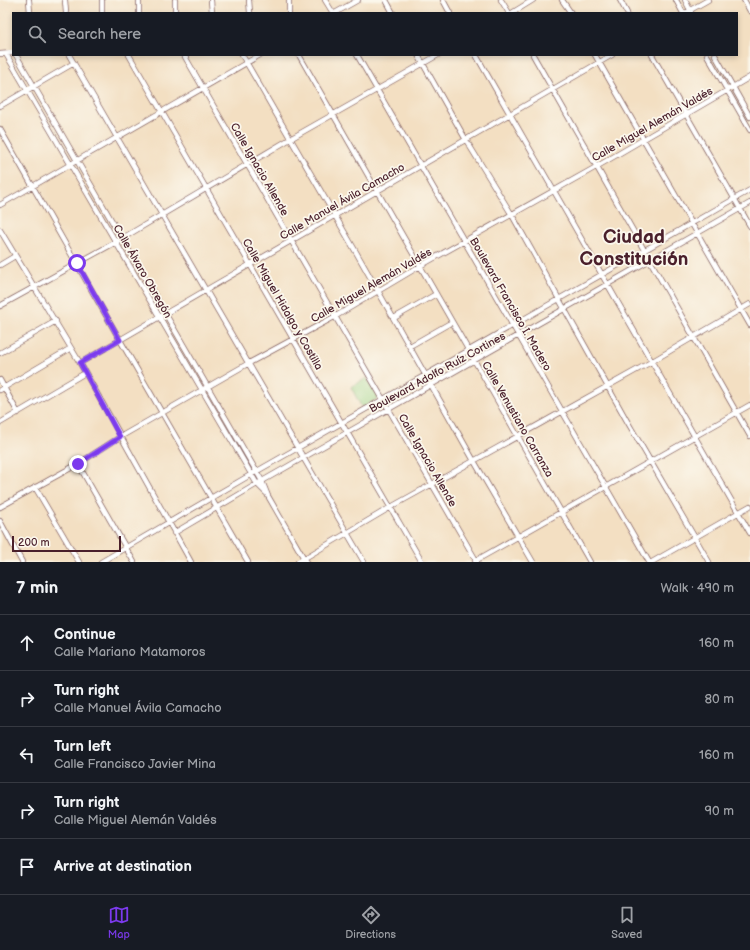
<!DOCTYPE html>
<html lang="en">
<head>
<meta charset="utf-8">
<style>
	:root { --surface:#171b24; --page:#20242c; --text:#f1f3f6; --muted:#9ea1a6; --line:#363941; --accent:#7c3aed }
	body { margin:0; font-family:"Balsamiq Sans",sans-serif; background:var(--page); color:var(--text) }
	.scale { position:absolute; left:12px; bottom:10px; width:109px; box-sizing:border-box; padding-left:4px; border:2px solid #4a1f2b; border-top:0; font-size:11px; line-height:14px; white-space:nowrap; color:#4a1f2b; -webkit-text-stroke:3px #fbf7ec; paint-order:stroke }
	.stop { position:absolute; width:12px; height:12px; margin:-9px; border:3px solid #7c3aed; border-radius:50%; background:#fff }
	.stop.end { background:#7c3aed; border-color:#fff; box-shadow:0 1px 4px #0008 }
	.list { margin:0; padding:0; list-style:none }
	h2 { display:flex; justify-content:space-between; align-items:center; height:52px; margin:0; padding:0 16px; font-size:17px }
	h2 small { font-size:13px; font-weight:400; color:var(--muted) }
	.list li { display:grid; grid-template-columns:26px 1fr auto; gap:12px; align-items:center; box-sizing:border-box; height:56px; padding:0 16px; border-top:1px solid var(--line) }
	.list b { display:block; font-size:15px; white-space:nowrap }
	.list p { margin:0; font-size:13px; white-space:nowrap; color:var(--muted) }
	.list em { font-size:13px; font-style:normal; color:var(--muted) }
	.icon { flex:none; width:22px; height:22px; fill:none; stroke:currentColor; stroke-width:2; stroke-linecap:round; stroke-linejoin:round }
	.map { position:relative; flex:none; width:750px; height:562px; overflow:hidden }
	.search { position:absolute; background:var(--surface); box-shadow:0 2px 6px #0003; left:12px; right:12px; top:12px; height:44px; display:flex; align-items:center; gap:10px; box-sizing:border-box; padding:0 14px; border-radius:0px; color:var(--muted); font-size:15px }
	.sheet { height:332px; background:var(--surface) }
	nav { display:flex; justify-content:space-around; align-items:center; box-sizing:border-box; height:56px; border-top:1px solid var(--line); background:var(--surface); font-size:11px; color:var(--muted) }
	nav a { display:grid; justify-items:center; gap:2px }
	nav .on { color:var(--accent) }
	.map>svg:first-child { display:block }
</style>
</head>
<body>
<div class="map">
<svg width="750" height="562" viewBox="0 0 750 562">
	<rect width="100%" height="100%" fill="#fbf7ec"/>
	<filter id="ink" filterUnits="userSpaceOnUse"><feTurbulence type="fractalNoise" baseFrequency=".025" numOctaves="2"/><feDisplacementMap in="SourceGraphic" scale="8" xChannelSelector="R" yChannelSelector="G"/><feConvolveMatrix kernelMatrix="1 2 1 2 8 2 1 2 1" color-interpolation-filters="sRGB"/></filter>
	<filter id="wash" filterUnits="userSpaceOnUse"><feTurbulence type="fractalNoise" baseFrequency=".012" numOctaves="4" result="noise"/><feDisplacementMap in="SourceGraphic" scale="16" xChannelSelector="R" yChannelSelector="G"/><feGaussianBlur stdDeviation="0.9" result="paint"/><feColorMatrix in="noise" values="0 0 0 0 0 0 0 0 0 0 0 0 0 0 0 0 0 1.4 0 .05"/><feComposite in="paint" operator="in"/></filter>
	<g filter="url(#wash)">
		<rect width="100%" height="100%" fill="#f3dfc2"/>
		<path fill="#9cd183" stroke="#737857" d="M 367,378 L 379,398 L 362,408 L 351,387 Z"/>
	</g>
	<g filter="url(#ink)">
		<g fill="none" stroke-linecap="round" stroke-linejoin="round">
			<g stroke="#856260" stroke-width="6">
				<path id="minor" d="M 29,0 L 30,13
					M 65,0 L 66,13
					M 102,0 L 102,13
					M 139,0 L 139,13
					M 175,0 L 175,13
					M 211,0 L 212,13
					M 249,0 L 250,13
					M 289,0 L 289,13
					M 325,0 L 333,13
					M 386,0 L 393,13
					M 443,0 L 450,13
					M 501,0 L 509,13
					M 562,0 L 571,13
					M 620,0 L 627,13
					M 676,0 L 683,13
					M 685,0 L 691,12
					M 744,0 L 750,11
					M 335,13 L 358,0
					M 512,13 L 533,0
					M 685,13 L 708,0
					M 0,54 L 13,53
					M 6,54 L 257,484 L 266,493
					M 16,55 L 262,481 L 268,496 L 306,562
					M 69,55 L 364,562
					M 129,55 L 422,562
					M 184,55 L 477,562
					M 242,55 L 356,252 L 474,461 L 533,562
					M 299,55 L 590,562
					M 357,55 L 649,562
					M 418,55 L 466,140 L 512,215 L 627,421 L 709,562
					M 476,55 L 750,533
					M 533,55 L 750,436
					M 595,55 L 750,325
					M 652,55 L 750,226
					M 707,55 L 750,130
					M 715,55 L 750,117
					M 0,106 L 74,63
					M 0,129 L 120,340 L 248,562
					M 0,205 L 260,55
					M 0,230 L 80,363 L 191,562
					M 0,265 L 15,256
					M 0,306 L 116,242 L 290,139 L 438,55
					M 394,318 L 436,294
					M 410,346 L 452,322
					M 0,353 L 56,321
					M 80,363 C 258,260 435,157 612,55
					M 0,380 L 18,413
					M 0,390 L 71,348
					M 0,423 L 85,373
					M 78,464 L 134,562
					M 35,487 L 79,562
					M 0,507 L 78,464 L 120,437 L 249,363 L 336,316 L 420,266 L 596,167 L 750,77
					M 0,521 L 22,562
					M 174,533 L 257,484 L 750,203
					M 475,561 L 750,405
					M 101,562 L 252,474 L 750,190
					M 298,562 L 391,507 L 651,362 L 750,304
					M 652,562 L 750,506"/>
			</g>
			<use href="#minor" stroke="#fff" stroke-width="4.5"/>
		</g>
	</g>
	<g fill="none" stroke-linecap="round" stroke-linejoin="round" filter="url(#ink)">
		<path stroke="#7c3aed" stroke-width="5" d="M 77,263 L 120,340 L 80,363 L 120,437 L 78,464"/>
	</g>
	<g text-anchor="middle" stroke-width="3.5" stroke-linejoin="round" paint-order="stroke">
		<g font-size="11" fill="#4a1f2b" stroke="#fbf7ec">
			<text transform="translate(652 124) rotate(-30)" y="4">Calle Miguel Alemán Valdés</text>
			<text transform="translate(260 169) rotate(60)" y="4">Calle Ignacio Allende</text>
			<text transform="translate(342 201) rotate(-30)" y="4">Calle Manuel Ávila Camacho</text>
			<text transform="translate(143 271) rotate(60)" y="4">Calle Álvaro Obregón</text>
			<text transform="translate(371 285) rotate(-30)" y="4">Calle Miguel Alemán Valdés</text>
			<text transform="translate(283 304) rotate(60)" y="4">Calle Miguel Hidalgo y Costilla</text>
			<text transform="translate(511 304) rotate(60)" y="4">Boulevard Francisco I. Madero</text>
			<text transform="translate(437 372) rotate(-29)" y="4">Boulevard Adolfo Ruíz Cortines</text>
			<text transform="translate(518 419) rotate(60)" y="4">Calle Venustiano Carranza</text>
			<text transform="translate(428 460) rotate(60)" y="4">Calle Ignacio Allende</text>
		</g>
		<g font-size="19" font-weight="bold" fill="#4a1f2b" stroke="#fbf7ec">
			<text x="634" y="243">Ciudad<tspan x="634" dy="22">Constitución</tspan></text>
		</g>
	</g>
</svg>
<div class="scale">200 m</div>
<div class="stop" style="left:77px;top:263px"></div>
<div class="stop end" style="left:78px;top:464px"></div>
<div class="search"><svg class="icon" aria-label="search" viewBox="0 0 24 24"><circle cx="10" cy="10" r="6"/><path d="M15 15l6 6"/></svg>Search here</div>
</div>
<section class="sheet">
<h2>7 min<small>Walk · 490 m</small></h2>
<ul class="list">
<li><svg class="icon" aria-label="ahead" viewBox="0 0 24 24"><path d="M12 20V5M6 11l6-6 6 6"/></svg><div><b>Continue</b><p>Calle Mariano Matamoros</p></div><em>160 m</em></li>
<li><svg class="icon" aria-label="right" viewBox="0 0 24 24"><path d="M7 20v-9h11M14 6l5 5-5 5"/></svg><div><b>Turn right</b><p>Calle Manuel Ávila Camacho</p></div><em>80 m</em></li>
<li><svg class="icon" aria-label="left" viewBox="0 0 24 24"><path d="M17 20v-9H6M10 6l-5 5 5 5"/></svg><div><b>Turn left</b><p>Calle Francisco Javier Mina</p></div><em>160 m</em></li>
<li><svg class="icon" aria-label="right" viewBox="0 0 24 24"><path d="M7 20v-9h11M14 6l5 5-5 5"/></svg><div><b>Turn right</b><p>Calle Miguel Alemán Valdés</p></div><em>90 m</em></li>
<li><svg class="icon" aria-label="arrive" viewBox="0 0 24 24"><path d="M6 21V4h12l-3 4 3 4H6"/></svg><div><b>Arrive at destination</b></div></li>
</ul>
</section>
<nav>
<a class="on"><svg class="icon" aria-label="map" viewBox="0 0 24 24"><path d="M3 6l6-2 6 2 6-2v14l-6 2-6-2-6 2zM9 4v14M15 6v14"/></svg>Map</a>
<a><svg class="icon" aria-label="directions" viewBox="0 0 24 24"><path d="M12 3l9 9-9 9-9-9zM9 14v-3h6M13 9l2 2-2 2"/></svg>Directions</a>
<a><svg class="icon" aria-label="saved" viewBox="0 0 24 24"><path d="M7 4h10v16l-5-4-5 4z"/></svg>Saved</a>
</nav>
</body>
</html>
